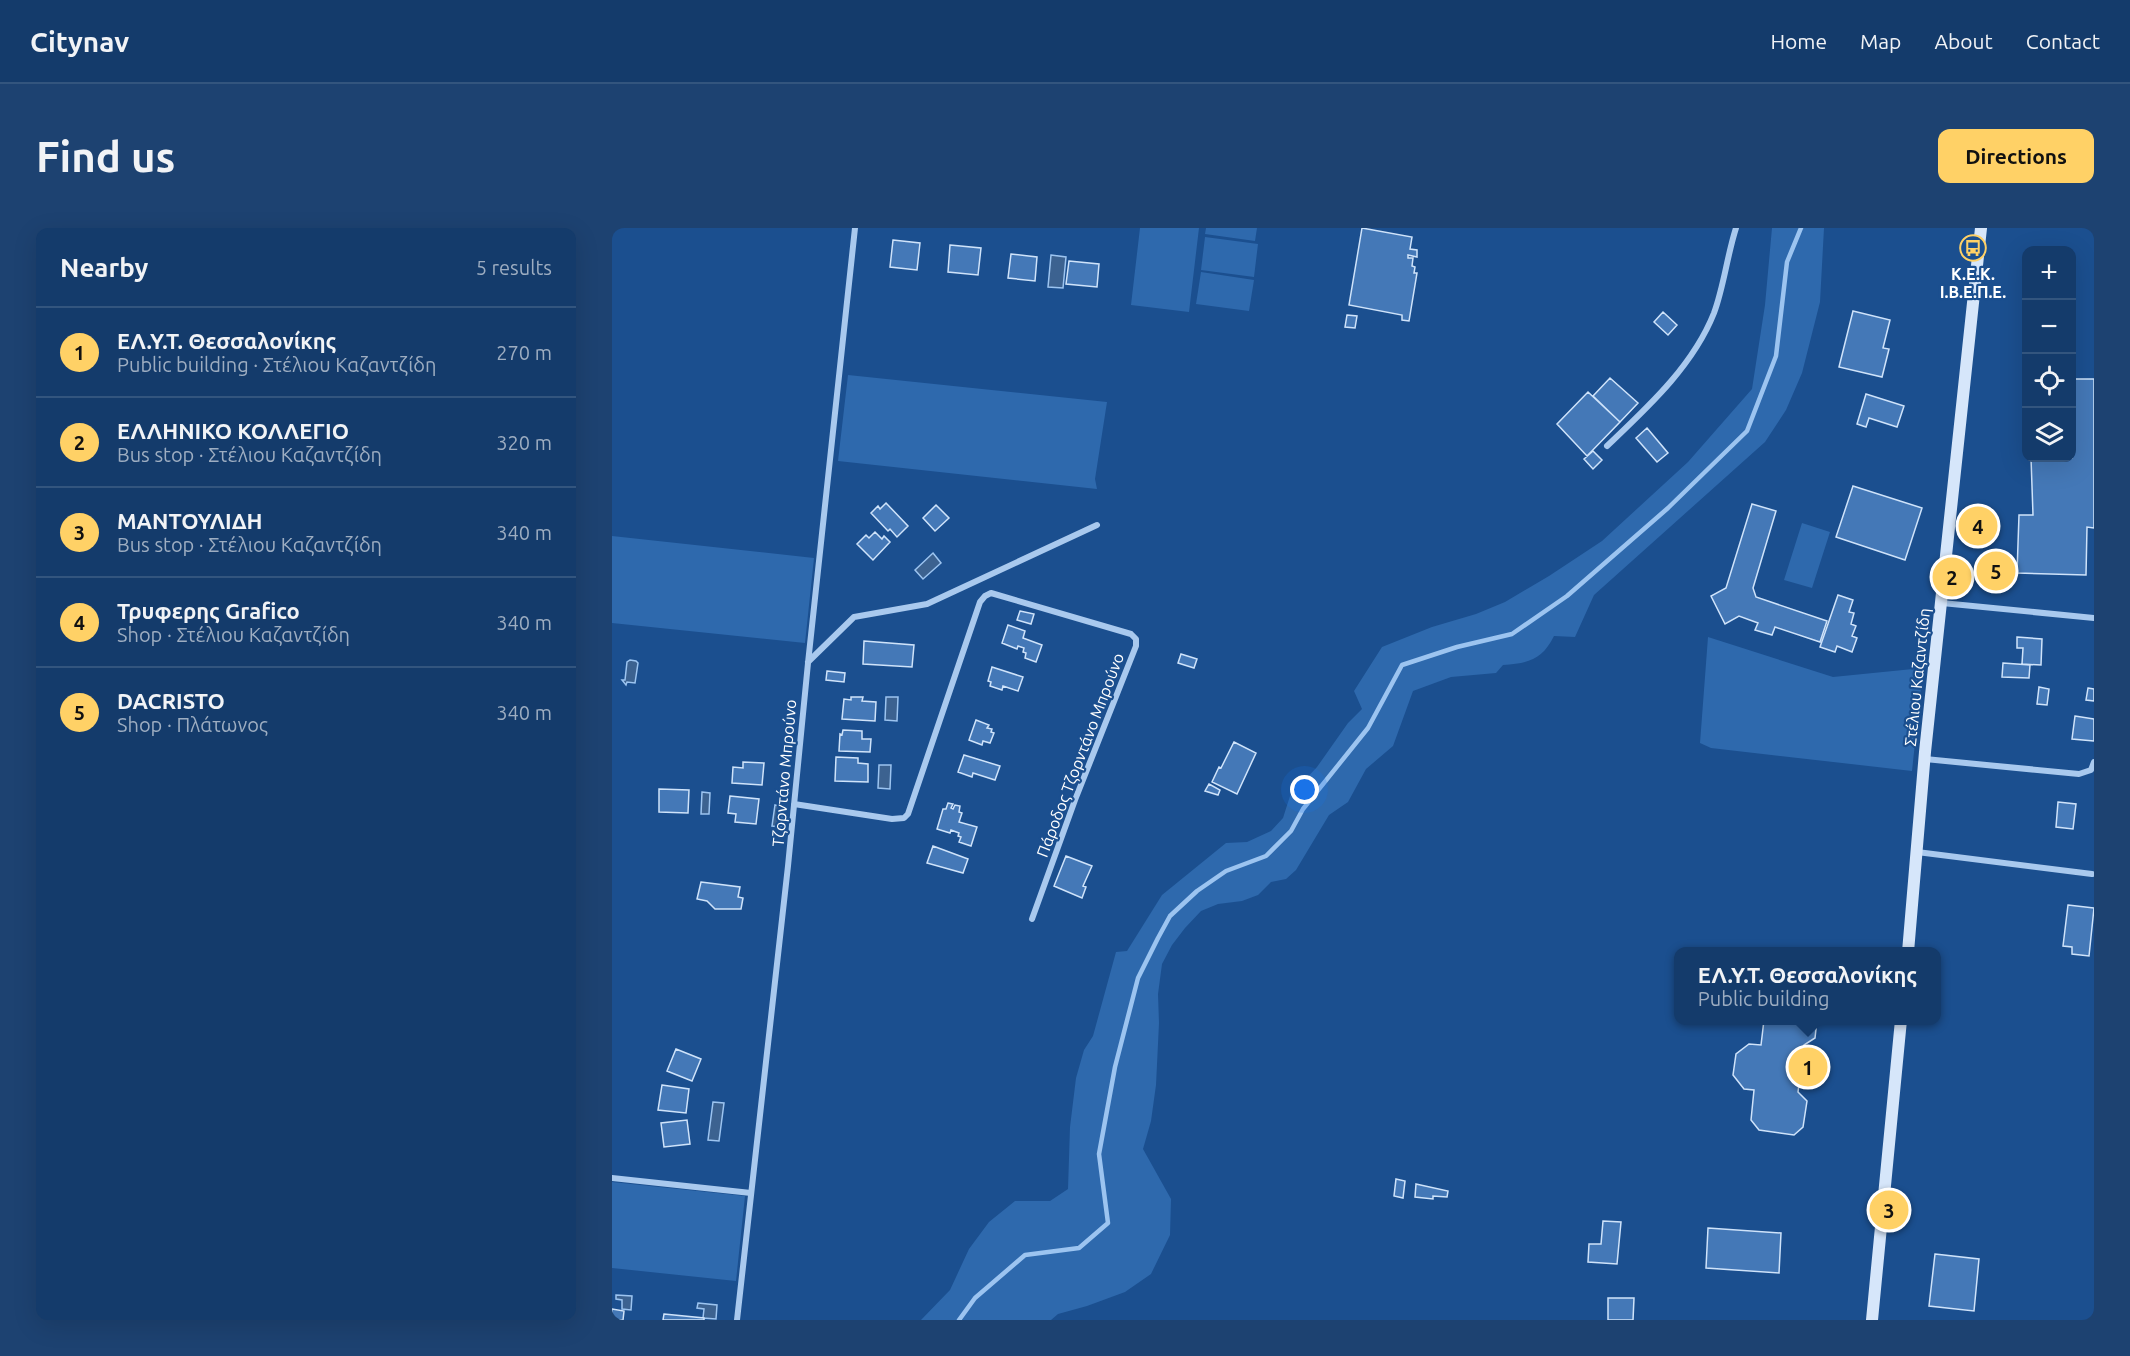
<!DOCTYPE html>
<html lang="en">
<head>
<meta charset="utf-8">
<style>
	:root { --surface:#143b6b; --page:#1d4271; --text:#f1f3f6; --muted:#9dadc1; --line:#33557e; --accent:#ffd166 }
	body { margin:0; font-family:Ubuntu,sans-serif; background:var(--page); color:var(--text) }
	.controls { position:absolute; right:18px; top:18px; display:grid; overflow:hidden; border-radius:12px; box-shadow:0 6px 24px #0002 }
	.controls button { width:54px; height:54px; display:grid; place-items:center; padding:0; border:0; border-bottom:2px solid var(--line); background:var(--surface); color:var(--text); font:30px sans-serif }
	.you { position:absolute; left:693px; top:562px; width:21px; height:21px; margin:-15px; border:4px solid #fff; border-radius:50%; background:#1a73e8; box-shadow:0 0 0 9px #1a73e833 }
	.badge { display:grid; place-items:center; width:39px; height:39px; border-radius:50%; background:var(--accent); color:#111; font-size:20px; font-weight:700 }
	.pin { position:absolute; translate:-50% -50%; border:3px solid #fff; box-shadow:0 2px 6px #0006 }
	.popup { position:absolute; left:1062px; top:719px; width:267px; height:78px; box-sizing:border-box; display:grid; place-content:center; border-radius:12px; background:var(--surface); filter:drop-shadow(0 2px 4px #0005); font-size:20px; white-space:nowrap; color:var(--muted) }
	.popup b { font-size:22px; color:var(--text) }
	.popup::after { content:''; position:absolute; left:50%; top:100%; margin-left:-12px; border:12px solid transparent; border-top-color:var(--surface) }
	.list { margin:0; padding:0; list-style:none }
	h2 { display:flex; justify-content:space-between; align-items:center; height:78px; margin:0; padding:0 24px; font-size:26px }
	h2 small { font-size:20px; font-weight:400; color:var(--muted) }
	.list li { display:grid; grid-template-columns:39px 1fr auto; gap:18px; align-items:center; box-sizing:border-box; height:90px; padding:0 24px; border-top:2px solid var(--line) }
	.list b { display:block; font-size:22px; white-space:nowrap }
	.list p { margin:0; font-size:20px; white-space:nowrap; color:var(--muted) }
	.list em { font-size:20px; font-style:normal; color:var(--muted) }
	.icon { flex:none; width:33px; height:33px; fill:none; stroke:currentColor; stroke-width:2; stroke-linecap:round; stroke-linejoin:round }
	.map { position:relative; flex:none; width:1482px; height:1092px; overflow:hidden; border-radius:12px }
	header { display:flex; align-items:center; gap:36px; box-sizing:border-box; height:84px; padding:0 30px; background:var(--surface); border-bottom:2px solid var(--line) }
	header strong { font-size:28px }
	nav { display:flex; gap:33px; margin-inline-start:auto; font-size:21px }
	.intro { display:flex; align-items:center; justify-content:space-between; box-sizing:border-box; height:144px; padding:0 36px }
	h1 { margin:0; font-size:42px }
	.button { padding:15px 27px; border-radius:12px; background:var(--accent); color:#111; font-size:21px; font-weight:700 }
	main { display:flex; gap:36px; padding:0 36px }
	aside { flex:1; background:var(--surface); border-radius:12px; box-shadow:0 6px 24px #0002 }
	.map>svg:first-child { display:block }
</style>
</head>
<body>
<header>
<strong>Citynav</strong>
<nav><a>Home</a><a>Map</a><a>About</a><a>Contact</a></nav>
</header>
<div class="intro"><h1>Find us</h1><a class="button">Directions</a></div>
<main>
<aside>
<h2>Nearby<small>5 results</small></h2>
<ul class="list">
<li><span class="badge">1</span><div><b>ΕΛ.Υ.Τ. Θεσσαλονίκης</b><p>Public building · Στέλιου Καζαντζίδη</p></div><em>270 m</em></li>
<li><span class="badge">2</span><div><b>ΕΛΛΗΝΙΚΟ ΚΟΛΛΕΓΙΟ</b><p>Bus stop · Στέλιου Καζαντζίδη</p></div><em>320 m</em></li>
<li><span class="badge">3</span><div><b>ΜΑΝΤΟΥΛΙΔΗ</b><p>Bus stop · Στέλιου Καζαντζίδη</p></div><em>340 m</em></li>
<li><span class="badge">4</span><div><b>Τρυφερης Grafico</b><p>Shop · Στέλιου Καζαντζίδη</p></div><em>340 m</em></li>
<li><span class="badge">5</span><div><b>DACRISTO</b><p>Shop · Πλάτωνος</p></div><em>340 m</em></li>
</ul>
</aside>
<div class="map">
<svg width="1482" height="1092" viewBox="0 0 1482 1092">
	<rect width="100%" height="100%" fill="#1b4f8f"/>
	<path fill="#2e69ad" d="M 528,0 L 587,0 L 577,84 L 519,77 Z
		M 594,0 L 645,0 L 643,13 L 593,6 Z
		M 1160,0 L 1212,0 L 1208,74 L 1190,145 L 1174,182 L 1153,214 L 982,367 L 963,409 L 942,408 C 930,432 917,435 891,437 L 884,445 L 839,449 L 801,463 L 781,518 L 754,541 L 736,574 L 717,587 L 684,642 L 674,651 L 659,654 L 646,667 L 630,673 L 606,676 L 589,683 L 573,700 L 560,717 L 550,736 L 546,766 L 547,795 L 544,857 L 539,893 L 531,921 L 559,971 L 558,1007 L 539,1046 L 513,1064 L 475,1078 L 446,1086 L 439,1092 L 309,1092 L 338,1062 L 357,1021 L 377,994 L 403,973 L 438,973 L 456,961 L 458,899 L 464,850 L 472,822 L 481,808 L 504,724 L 515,723 L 550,667 L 614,615 L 635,614 L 659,603 L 671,590 L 678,568 L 705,539 L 736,495 L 750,481 L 742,463 L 770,419 L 820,399 L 864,386 L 893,374 L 937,348 L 990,313 L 1076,234 L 1140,161 L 1153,77 Z
		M 593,9 L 646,16 L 642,49 L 589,42 Z
		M 589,44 L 642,52 L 637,83 L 584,76 Z
		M 236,147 L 495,174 L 483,251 L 485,261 L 226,233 Z
		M 1190,295 L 1218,304 L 1200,360 L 1172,352 Z
		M 0,308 L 202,330 L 193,415 L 0,395 Z
		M 1096,409 L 1221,449 L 1311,440 L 1300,543 L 1099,520 L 1088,515 Z
		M 0,954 L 133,968 L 124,1053 L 0,1040 Z"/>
	<path fill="#3c6290" stroke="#9cc4f0" stroke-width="1.5" d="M 439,27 L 454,29 L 451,60 L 436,59 Z
		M 321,325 L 329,335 L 311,351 L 303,342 Z
		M 18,432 L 24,433 L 26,435 L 23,455 L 15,454 L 14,457 L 10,452 L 13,452 L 15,434 Z
		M 274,469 L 286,469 L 285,493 L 273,492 Z
		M 267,537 L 279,537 L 278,561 L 266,560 Z
		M 90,564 L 98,565 L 97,586 L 89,586 Z
		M 163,577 L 171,579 L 169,599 L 160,598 Z
		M 101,874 L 112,875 L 107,913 L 96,912 Z
		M 4,1067 L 20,1068 L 19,1082 L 10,1081 L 10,1072 L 4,1071 Z
		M 86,1075 L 105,1077 L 104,1091 L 91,1090 L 92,1081 L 85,1080 Z"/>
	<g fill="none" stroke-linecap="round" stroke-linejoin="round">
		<path stroke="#9cc4f0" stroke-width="4.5" d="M 347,1092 L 363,1070 L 413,1027 L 467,1020 L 496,995 L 487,926 L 503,839 L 526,750 L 546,710 L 558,688 L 585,663 L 614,643 L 654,628 L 679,603 L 691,581 L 756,500 L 790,437 L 845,419 L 900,406 L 955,368 L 1056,280 L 1135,203 L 1164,128 L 1175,34 L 1189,0"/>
	</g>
	<path fill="#4478b7" stroke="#cfe3fa" stroke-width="1.5" d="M 750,0 L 800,9 L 798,21 L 805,22 L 805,29 L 796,27 L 796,30 L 801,30 L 800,38 L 803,39 L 802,45 L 805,45 L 797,93 L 790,92 L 790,87 L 737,77 Z
		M 281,12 L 308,15 L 305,42 L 278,39 Z
		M 338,17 L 369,20 L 366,47 L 336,44 Z
		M 399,26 L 425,29 L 423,53 L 396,50 Z
		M 457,33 L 487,36 L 485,59 L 454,56 Z
		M 1241,83 L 1278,92 L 1271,120 L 1277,121 L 1270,149 L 1227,139 Z
		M 1051,84 L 1065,97 L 1056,107 L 1042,94 Z
		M 735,87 L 745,88 L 743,100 L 733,99 Z
		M 998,150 L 1026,175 L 1008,194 L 981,168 Z
		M 1460,151 L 1482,151 L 1482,300 L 1475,299 L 1474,347 L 1405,345 L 1407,287 L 1421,287 L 1419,230 L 1460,230 Z
		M 976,164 L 1008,194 L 975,228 L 945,196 Z
		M 1254,166 L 1292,178 L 1285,199 L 1257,190 L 1254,199 L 1245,196 Z
		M 1035,200 L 1056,225 L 1045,234 L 1024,210 Z
		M 981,223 L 990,232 L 981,241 L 972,231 Z
		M 1241,258 L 1310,280 L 1293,332 L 1224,309 Z
		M 274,275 L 296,298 L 285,309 L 278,301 L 276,303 L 259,285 L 266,278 L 268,281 Z
		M 1140,276 L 1164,283 L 1141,360 L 1144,369 L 1215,393 L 1208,414 L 1163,399 L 1160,407 L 1143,402 L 1146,395 L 1127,388 L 1113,396 L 1099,368 L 1114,360 Z
		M 324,277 L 337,290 L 323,303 L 311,290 Z
		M 263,304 L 270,311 L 272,308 L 278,314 L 261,332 L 245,316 L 254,307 L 257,310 Z
		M 1226,367 L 1241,372 L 1237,384 L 1242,385 L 1239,396 L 1244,398 L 1240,408 L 1245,410 L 1240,424 L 1225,418 L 1223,424 L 1208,419 Z
		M 408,383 L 422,386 L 419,396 L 405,392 Z
		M 396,397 L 413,403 L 411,410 L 430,417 L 424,434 L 413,430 L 414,425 L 411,424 L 412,420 L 406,418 L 405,421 L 390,415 Z
		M 1405,409 L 1430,411 L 1429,437 L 1410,436 L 1411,420 L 1405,420 Z
		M 252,413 L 302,417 L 300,439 L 251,436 Z
		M 569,426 L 585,431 L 582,440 L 566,435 Z
		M 1391,435 L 1418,437 L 1417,450 L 1390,449 Z
		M 380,439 L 411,449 L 406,463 L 391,458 L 390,462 L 378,458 L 379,454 L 376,453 Z
		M 215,443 L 233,445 L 232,454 L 214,452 Z
		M 1427,459 L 1437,461 L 1435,477 L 1425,476 Z
		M 1476,460 L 1482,461 L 1482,473 L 1474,472 Z
		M 239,469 L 251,469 L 250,473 L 264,474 L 263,493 L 230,491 L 232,471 L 239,472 Z
		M 1463,488 L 1482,491 L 1482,513 L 1460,511 Z
		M 364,492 L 377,497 L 375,500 L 380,501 L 379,504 L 382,505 L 378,515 L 371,513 L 370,517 L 357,512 Z
		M 231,502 L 250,503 L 250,511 L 259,511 L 258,524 L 227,523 L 228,506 L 230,507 Z
		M 622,514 L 644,525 L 625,566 L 600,554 L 607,539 L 609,540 Z
		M 352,527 L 388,538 L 383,552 L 361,545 L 360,549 L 346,544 Z
		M 224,529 L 246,530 L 246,535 L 256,536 L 256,554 L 223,553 Z
		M 131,534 L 152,535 L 150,557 L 120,555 L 121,539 L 131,540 Z
		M 597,556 L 608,562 L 606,567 L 593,563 Z
		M 47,561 L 77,562 L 76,585 L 47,584 Z
		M 118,568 L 147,571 L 144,596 L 123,594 L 124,586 L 116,585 Z
		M 1446,574 L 1464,576 L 1461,601 L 1444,599 Z
		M 336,575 L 341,576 L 339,580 L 341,581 L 343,577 L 348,578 L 347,584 L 350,585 L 347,594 L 365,599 L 359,618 L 347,614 L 349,609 L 346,608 L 347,605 L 339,602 L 338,605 L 325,601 L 331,581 L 334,581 Z
		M 321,618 L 356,631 L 351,645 L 315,635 Z
		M 454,628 L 480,638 L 471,658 L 474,659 L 470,670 L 442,658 Z
		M 89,654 L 128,659 L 126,669 L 131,670 L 129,681 L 103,681 L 95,673 L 85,671 Z
		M 1456,677 L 1482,680 L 1477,728 L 1460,726 L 1460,719 L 1451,718 Z
		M 1152,792 L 1205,792 L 1203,810 L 1192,817 L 1186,864 L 1195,873 L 1191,899 L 1182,907 L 1147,902 L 1139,892 L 1142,862 L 1132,861 L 1121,847 L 1124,826 L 1137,816 L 1149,817 Z
		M 64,821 L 89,831 L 80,853 L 55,843 Z
		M 50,857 L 77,861 L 74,885 L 46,882 Z
		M 75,892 L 78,916 L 52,919 L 49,895 Z
		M 784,951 L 793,953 L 791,970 L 782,968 Z
		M 804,956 L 836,963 L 835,969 L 821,968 L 821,971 L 803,969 Z
		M 991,993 L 1009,994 L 1005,1036 L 976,1034 L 977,1016 L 989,1016 Z
		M 1096,1000 L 1169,1005 L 1167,1045 L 1094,1040 Z
		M 1323,1026 L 1367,1031 L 1362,1083 L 1317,1078 Z
		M 996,1070 L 1022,1070 L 1021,1092 L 996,1092 Z
		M 0,1081 L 12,1083 L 11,1092 L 0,1092 Z
		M 52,1086 L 92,1090 L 92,1092 L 51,1092 Z"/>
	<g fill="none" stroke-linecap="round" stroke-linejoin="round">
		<path stroke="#a9c9ee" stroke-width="6" d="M 995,218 C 1036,179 1081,138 1102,85 C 1112,58 1115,28 1124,0
			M 1330,375 L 1482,390
			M 196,434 L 242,389 L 315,376 L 485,297
			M 1313,531 L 1467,546 L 1479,542 L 1482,534
			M 182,576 L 280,591 L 292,590 L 296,586 L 368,374 L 373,368 L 379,365 L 519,406 L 524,411 L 524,418 L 463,572 L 420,691
			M 1305,624 L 1480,646
			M 0,950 L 139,965
			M 125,1092 L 176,638 L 196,435 L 243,0"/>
		<path stroke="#d6e6fa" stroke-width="12" d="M 1296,724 L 1313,524 L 1369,0
			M 1260,1092 L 1289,792"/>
	</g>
	<defs>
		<g id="bus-ring" transform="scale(1.35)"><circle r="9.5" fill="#1b4f8f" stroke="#ffd166" stroke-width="1.5"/><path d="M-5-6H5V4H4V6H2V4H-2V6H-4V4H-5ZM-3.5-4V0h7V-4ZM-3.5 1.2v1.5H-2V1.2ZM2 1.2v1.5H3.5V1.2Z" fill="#ffd166"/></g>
	</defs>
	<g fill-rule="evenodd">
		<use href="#bus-ring" x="1361" y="20"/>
	</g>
	<g text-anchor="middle" stroke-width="4.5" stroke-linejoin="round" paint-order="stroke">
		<g font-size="16" font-weight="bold" fill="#fff" stroke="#1b4f8f">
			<text x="1361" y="52">Κ.Ε.Κ.<tspan x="1361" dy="18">Ι.Β.Ε.Π.Ε.</tspan></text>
		</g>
		<g font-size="16" fill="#fff" stroke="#1b4f8f">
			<text transform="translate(1305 449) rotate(-84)" y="6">Στέλιου Καζαντζίδη</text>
			<text transform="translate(468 527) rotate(-69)" y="6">Πάροδος Τζορντάνο Μπρούνο</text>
			<text transform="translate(172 545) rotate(-85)" y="6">Τζορντάνο Μπρούνο</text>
		</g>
	</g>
</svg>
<div class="controls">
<button>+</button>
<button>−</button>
<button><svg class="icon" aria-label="locate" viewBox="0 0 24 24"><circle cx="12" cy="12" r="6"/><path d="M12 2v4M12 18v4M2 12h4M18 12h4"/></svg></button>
<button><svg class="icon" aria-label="layers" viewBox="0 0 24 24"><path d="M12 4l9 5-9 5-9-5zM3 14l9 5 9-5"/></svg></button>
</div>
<div class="you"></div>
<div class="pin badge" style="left:1196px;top:839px">1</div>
<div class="popup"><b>ΕΛ.Υ.Τ. Θεσσαλονίκης</b>Public building</div>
<div class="pin badge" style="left:1340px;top:349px">2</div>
<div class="pin badge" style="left:1277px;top:982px">3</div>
<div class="pin badge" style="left:1366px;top:298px">4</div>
<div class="pin badge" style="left:1384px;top:343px">5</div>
</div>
</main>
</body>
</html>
